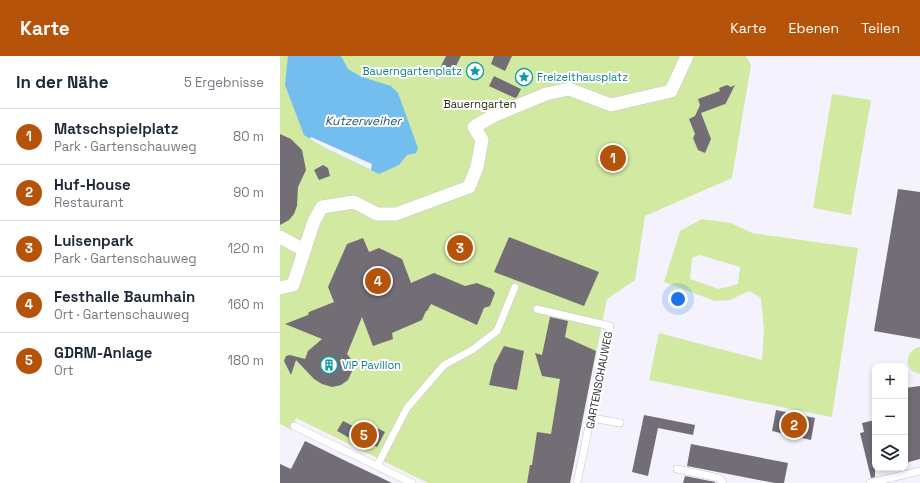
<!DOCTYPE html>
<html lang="de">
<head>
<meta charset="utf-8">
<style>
	:root { --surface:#fff; --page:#f6f6f7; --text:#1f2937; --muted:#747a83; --line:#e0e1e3; --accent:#b45309 }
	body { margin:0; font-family:"Space Grotesk",sans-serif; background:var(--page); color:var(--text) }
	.controls { position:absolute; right:12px; bottom:12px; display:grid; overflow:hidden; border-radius:8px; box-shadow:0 2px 6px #0003 }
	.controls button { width:36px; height:36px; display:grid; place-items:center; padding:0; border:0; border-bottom:1px solid var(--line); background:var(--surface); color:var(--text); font:20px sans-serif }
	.you { position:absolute; left:398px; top:243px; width:14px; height:14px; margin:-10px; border:3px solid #fff; border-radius:50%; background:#1a73e8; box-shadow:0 0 0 6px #1a73e833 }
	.badge { display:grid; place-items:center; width:26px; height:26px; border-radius:50%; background:var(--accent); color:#fff; font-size:13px; font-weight:700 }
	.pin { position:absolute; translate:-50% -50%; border:2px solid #fff; box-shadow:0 1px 4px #0006 }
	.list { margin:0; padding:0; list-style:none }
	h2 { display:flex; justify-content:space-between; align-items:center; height:52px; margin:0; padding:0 16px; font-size:17px }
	h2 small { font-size:13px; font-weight:400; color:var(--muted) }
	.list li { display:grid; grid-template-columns:26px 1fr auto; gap:12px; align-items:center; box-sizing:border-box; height:56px; padding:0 16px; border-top:1px solid var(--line) }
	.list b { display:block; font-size:15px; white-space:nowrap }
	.list p { margin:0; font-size:13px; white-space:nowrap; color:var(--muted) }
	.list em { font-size:13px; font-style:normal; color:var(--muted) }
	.icon { flex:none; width:22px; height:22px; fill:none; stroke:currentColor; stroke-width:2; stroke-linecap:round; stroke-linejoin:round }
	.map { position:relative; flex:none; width:640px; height:427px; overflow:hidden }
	header { display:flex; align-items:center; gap:24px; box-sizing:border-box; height:56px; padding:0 20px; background:var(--accent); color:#fff }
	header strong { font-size:19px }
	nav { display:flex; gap:22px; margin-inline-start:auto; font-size:14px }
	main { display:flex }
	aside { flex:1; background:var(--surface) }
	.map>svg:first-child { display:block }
</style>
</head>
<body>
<header>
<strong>Karte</strong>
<nav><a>Karte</a><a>Ebenen</a><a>Teilen</a></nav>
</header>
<main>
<aside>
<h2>In der Nähe<small>5 Ergebnisse</small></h2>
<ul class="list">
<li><span class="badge">1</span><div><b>Matschspielplatz</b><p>Park · Gartenschauweg</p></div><em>80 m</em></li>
<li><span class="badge">2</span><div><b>Huf-House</b><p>Restaurant</p></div><em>90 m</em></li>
<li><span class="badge">3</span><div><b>Luisenpark</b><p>Park · Gartenschauweg</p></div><em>120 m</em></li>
<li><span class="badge">4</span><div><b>Festhalle Baumhain</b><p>Ort · Gartenschauweg</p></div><em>160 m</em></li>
<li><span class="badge">5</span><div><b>GDRM-Anlage</b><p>Ort</p></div><em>180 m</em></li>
</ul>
</aside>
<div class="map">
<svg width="640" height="427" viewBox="0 0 640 427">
	<rect width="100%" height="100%" fill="#f4f2fd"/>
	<path fill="#d2e9a2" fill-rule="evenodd" d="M 0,0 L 466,0 L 471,9 L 452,122 L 365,160 L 355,224 L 327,243 L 290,427 L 148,427 L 16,362 L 12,374 L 0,368 Z
		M 552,38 L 591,44 L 571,159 L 533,152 Z
		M 422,163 L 451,167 L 472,177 L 578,192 L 552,360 L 551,361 L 369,324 L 379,277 L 482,304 L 484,274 L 481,242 L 469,235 L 450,244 L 435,245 L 384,226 L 400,175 ZM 420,199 L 460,211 L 458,228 L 439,233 L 410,223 L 412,202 Z
		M 638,291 L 640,291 L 640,318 C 624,315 624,297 638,291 Z"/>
	<path fill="#73beee" d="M 8,0 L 61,0 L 68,13 L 82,21 L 111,30 L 118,37 L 138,92 L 136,97 L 127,99 L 119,109 L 99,118 L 45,92 L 24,79 L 5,29 Z"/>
	<path fill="#f4f2fd" d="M 31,81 L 92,108 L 91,114 L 45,92 L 30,83 Z"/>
	<path fill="#736d75" d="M 166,0 L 181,0 L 172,18 L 160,12 Z
		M 214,0 L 232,0 L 225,15 L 211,8 Z
		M 214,20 L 241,33 L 237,41 L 235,42 L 209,30 Z
		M 447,29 L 451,31 L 455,29 L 445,49 L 445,48 L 421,57 L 431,83 L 425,97 L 418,94 L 413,82 L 415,78 L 409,63 L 415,60 L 420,49 L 418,43 L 440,35 L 439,32 Z
		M 0,78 L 11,83 L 22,94 L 26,114 L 18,131 L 17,150 L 14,158 L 9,164 L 0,169 Z
		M 43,109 L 48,112 L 50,120 L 39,124 L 34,114 Z
		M 618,133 L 640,136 L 640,283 L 594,275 Z
		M 229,181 L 319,216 L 304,250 L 214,216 Z
		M 83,182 L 89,196 L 99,192 L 122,203 L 131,227 L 154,217 L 185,230 L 197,227 L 212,233 L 215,237 L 210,250 L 204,252 L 197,269 L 151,248 L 147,255 L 146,255 L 142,264 L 112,277 L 113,283 L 93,290 L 82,261 L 67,298 L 71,303 L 73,313 L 68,324 L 61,329 L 52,331 L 42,328 L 34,323 L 16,304 L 11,319 L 4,305 L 6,300 L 10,299 L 25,303 L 28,295 L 42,283 L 5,268 L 28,259 L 29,256 L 54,246 L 48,231 L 67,188 Z
		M 270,261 L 288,265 L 285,281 L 316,295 L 290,427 L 247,427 L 250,409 L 252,409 L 257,376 L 271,378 L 280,323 L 262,320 L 255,297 L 262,299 Z
		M 224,290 L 244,295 L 237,334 L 209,329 L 214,309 Z
		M 640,330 L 640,403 L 625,407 L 625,332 Z
		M 496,354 L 535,362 L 531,384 L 492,375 Z
		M 364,359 L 415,369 L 413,379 L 378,372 L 368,420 L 352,416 Z
		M 595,364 L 595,421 L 591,422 L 580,377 L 584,376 L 582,367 Z
		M 63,365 L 81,374 L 85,366 L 105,376 L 97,391 L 77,381 L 75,385 L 57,375 Z
		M 25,385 L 70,407 L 112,427 L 0,427 L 0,408 L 11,413 Z
		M 411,388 L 508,407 L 504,427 L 495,427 L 407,410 Z
		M 405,420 L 435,426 L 435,427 L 403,427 Z"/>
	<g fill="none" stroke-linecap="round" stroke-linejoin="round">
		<g stroke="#c7c4cf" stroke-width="8">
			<path id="lane" d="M 257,253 L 330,270 L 297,427
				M 312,362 L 340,367
				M 14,370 L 132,427
				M 97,410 L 127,352 L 164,309 L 192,294 L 217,275 L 235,231
				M 397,413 L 439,422 L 443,427
				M 590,427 L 640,415"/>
		</g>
		<g stroke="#c7c4cf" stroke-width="14">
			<path id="street" d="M 0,181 L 24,194
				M 0,232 L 13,229 L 34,165 L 42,151 L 74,146 L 97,158 L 116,158 L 189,131 L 197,111 L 202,84 L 194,71 L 213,60 L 266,38 L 289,33 L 331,49 L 391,35 L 407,0"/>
		</g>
		<use href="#lane" stroke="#fff" stroke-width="7"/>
		<use href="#street" stroke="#fff" stroke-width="13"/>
	</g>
	<defs>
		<g id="sight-ring" transform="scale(0.9)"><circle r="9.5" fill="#fff" stroke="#0f9aa8" stroke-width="1.5"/><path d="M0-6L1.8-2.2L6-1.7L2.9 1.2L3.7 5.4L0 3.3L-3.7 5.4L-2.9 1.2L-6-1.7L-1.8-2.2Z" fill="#0f9aa8"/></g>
		<g id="building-ring" transform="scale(0.9)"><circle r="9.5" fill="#fff" stroke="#0f9aa8" stroke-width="1.5"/><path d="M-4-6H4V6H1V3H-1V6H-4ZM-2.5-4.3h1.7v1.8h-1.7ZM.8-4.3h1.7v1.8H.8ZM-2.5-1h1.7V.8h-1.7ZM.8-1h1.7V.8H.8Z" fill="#0f9aa8"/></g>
	</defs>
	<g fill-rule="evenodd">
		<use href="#sight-ring" x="195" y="15"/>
		<use href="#sight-ring" x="244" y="21"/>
		<use href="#building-ring" x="49" y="309"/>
	</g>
	<g text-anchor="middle" stroke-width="4" stroke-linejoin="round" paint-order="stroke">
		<g font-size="11" fill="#0d838f" stroke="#fff" text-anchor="start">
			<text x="182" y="19" text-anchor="end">Bauerngartenplatz</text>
			<text x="257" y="25">Freizeithausplatz</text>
			<text x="62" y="313">VIP Pavillon</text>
		</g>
		<g font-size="11" fill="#283212" stroke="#fff">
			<text x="200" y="52">Bauerngarten</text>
		</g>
		<g font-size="11" fill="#313035" stroke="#fff">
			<text transform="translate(319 324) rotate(-79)" y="4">GARTENSCHAUWEG</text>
		</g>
		<g font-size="12" font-style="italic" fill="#195273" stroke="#fff">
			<text x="83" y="69">Kutzerweiher</text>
		</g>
	</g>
</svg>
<div class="controls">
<button>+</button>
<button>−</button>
<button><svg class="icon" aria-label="layers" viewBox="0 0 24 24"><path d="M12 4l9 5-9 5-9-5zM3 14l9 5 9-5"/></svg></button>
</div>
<div class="you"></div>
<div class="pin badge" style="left:333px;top:102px">1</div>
<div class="pin badge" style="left:514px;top:369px">2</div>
<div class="pin badge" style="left:180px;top:192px">3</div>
<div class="pin badge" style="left:98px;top:225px">4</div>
<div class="pin badge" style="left:84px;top:379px">5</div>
</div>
</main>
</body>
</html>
